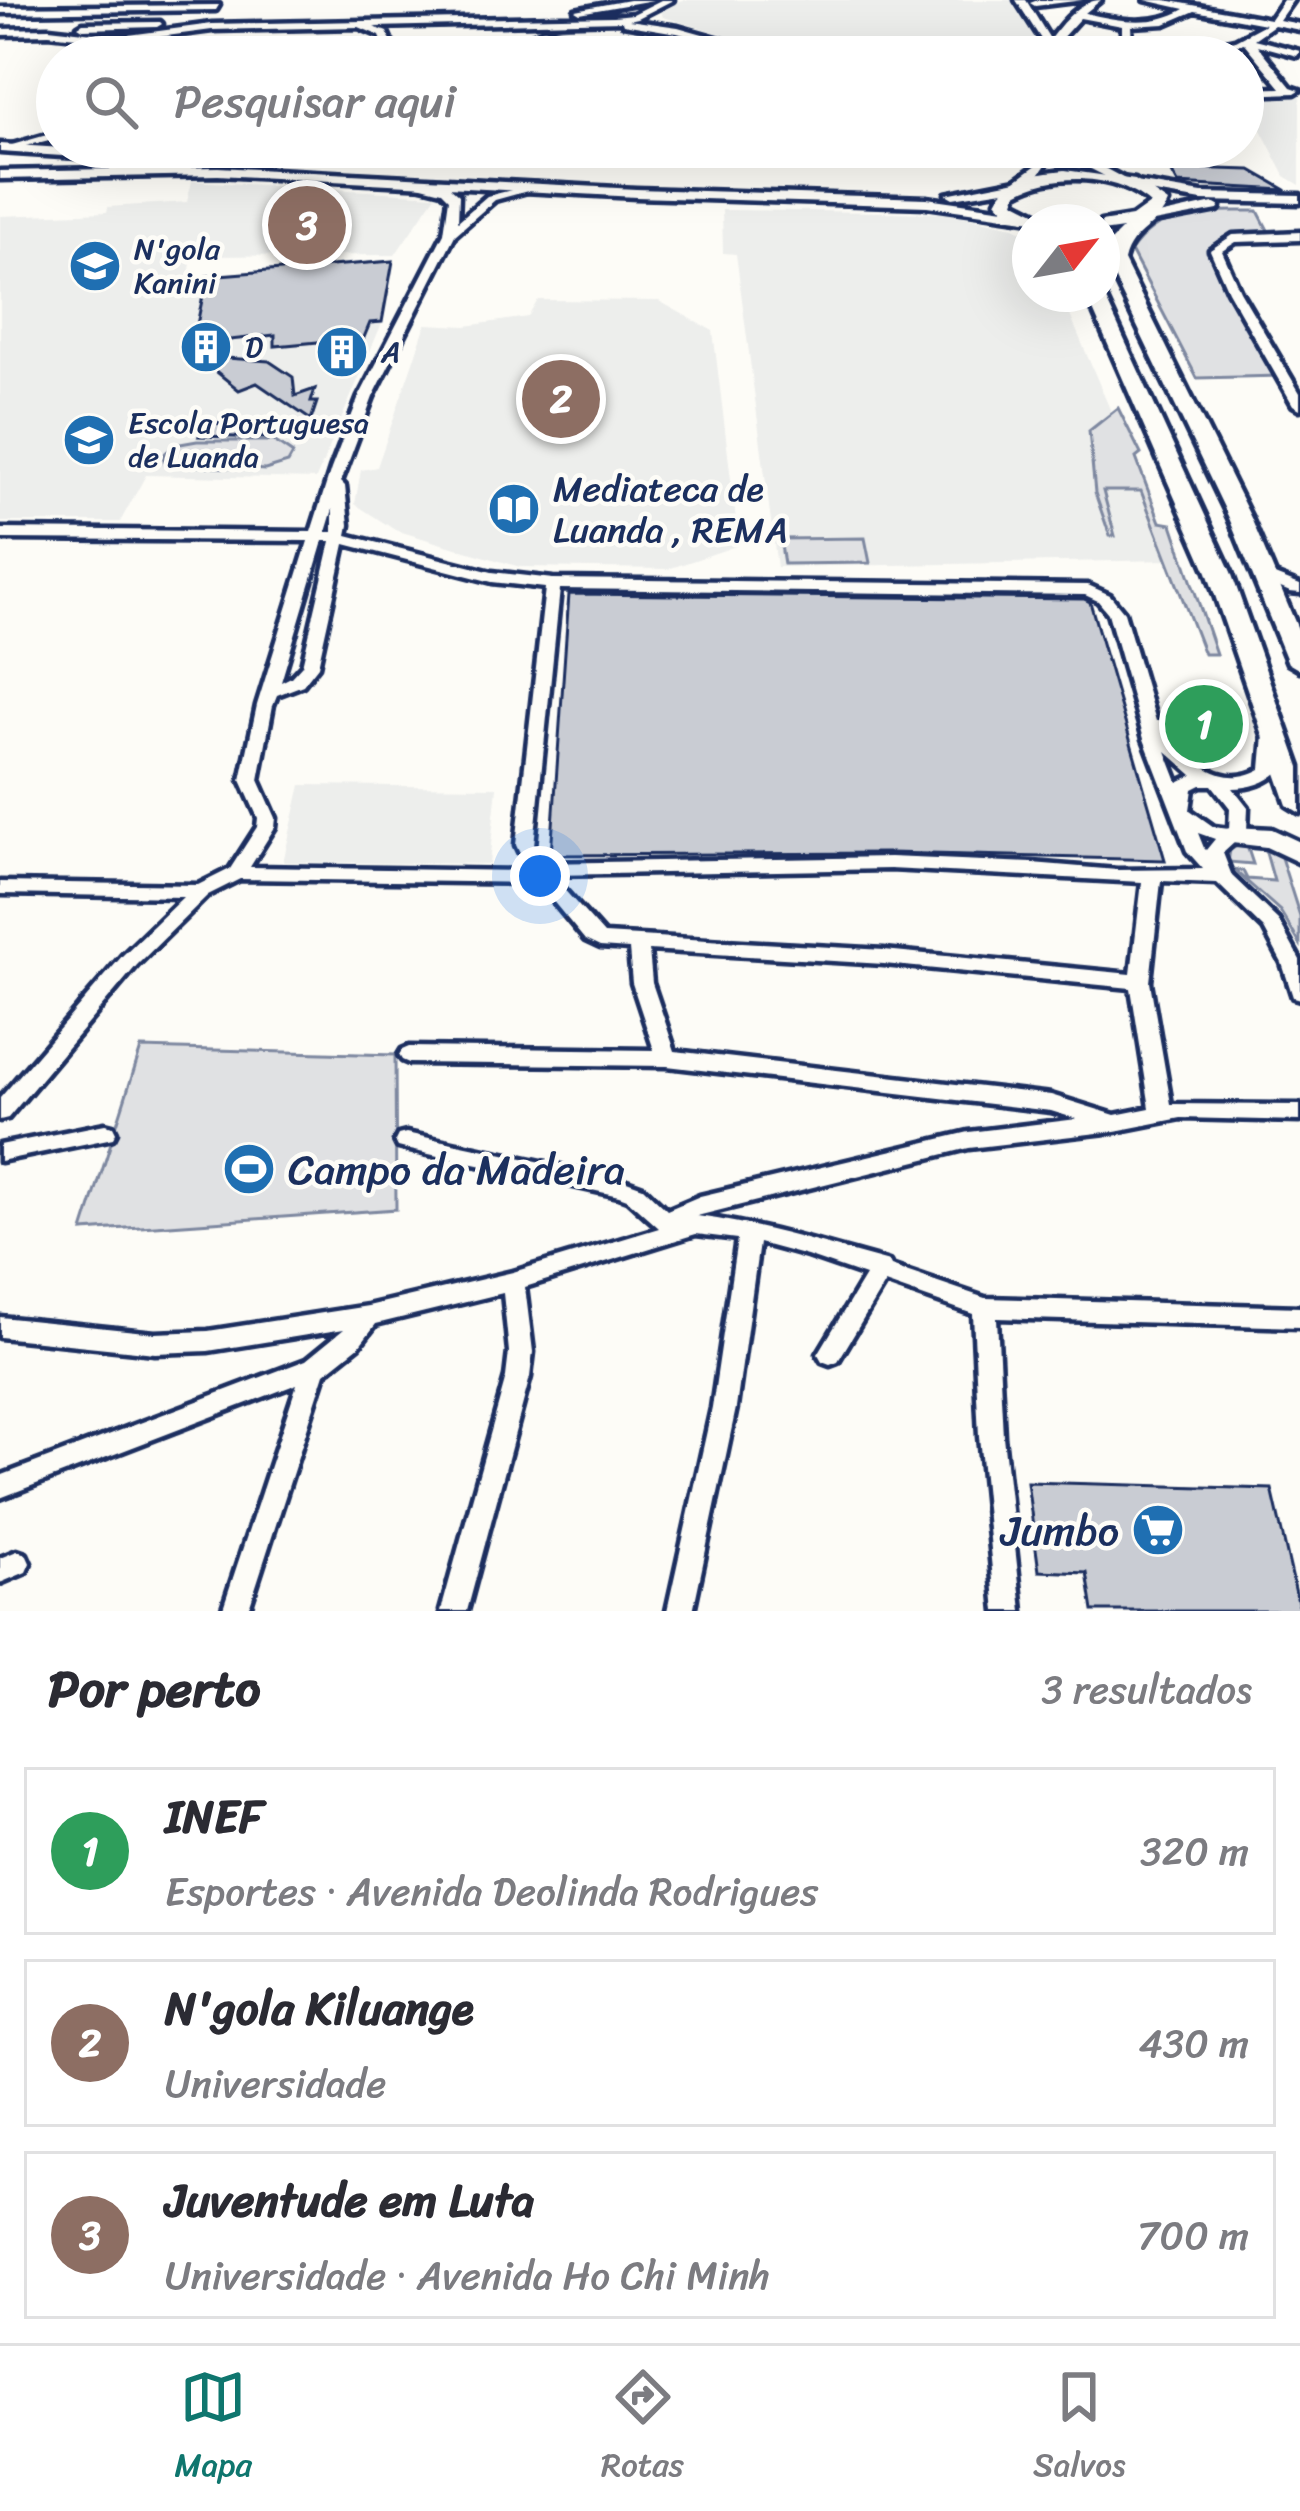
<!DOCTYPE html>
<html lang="pt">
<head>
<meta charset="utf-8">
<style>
	:root { --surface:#fff; --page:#f7f7f7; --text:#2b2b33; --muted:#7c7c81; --line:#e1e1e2; --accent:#0f766e }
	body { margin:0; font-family:Sriracha,sans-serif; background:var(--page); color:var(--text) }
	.compass { position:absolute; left:1012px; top:204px; width:108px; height:108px; border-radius:50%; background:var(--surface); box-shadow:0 12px 48px #0002; rotate:59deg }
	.you { position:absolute; left:540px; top:876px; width:42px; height:42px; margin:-30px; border:9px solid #fff; border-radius:50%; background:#1a73e8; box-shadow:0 0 0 18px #1a73e833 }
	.badge { display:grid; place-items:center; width:78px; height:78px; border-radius:50%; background:var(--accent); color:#fff; font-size:39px; font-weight:700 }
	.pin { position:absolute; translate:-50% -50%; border:6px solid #fff; box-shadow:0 3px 12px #0006 }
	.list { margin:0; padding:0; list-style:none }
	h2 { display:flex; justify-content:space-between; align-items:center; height:156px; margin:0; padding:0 48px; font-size:51px }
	h2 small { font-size:39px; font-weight:400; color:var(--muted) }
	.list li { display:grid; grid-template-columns:78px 1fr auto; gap:36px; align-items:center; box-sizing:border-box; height:168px; margin:0 24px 24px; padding:0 24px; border:3px solid var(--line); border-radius:0px }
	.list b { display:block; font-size:45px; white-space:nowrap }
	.list p { margin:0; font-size:39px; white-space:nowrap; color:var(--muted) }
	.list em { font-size:39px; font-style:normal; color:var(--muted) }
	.icon { flex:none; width:66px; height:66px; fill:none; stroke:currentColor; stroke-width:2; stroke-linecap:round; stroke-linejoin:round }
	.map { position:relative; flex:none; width:1300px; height:1611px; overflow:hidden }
	.search { position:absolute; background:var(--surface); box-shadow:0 12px 48px #0002; left:36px; right:36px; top:36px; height:132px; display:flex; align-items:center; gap:30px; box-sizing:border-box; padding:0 42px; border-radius:66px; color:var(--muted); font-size:45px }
	.sheet { height:732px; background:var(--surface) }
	nav { display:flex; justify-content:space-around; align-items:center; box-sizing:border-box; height:168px; border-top:3px solid var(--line); background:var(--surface); font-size:33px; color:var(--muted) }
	nav a { display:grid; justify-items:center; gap:6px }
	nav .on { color:var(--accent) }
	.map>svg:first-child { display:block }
</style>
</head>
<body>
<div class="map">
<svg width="1300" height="1611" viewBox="0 0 1300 1611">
	<rect width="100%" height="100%" fill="#fdfcf7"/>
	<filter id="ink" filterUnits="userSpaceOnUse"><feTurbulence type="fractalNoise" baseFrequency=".00833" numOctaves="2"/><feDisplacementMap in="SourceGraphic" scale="24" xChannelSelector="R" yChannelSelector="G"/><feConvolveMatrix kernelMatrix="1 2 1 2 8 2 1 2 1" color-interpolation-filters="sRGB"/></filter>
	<g filter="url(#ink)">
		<path fill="#edeeec" d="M 683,0 L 1013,0 L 1034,30 L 1033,51 L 1029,57 L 799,57 L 663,17 L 660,8 Z
			M 1300,92 L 1300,185 L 1285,176 L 1255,118 L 1243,112 L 1243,94 Z
			M 192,181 L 436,195 L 395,255 L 192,256 L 189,277 L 207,276 L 195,338 L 382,323 L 316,479 L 146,475 L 120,522 L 0,522 L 0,216 L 107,212 L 108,207 L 187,202 Z
			M 722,210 L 948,213 L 1014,227 L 1030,235 L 1030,294 L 1061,294 L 1174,560 L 777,567 L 736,254 L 723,253 Z
			M 538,300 L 659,301 L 713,331 L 739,545 L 668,569 L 520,567 L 395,530 L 355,504 L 361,470 L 377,467 L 426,324 L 466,326 L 528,317 Z
			M 301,785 L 497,787 L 489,864 L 283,862 Z"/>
		<path fill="#e0e1e3" stroke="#7e88a0" stroke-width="3" d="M 1258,211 L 1270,234 C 1246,234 1221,230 1207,252 L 1281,376 L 1197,378 L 1131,251 C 1163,205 1207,212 1258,211 Z
			M 1118,408 L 1141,454 L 1136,458 L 1160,522 L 1172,524 L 1216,654 L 1204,654 L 1141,491 L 1103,491 L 1115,536 L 1110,536 L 1095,493 L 1089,431 Z
			M 197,441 L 274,441 L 293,454 L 288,463 L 265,470 L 165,464 L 163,455 L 175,445 Z
			M 865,538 L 870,563 L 784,564 L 780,539 Z
			M 1169,712 L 1232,713 L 1240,737 L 1175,735 Z
			M 1243,843 L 1278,848 L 1300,917 L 1300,944 L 1280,911 L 1233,869 L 1243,871 L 1247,879 L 1274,881 L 1265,849 L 1248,849 L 1253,864 L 1228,862 L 1230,850 Z
			M 141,1048 L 395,1055 L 396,1209 L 83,1231 Z"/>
		<path fill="#c9ccd3" stroke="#1b2f5e" stroke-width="3" d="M 544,27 L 583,33 L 533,51 L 505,42 Z
			M 1183,168 L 1251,170 L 1286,190 L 1178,184 L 1172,173 Z
			M 393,261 L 382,322 L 370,323 L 348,376 L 323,365 L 329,341 L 275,346 L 275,335 L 193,344 L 207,276 Z
			M 197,356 L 269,361 L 293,377 L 295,396 L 315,389 L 311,402 L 317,402 L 311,420 L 257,383 L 239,390 Z
			M 205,423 L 308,427 L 304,439 L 199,436 Z
			M 569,594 L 1084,599 L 1090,602 L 1165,860 L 890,853 L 551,855 Z
			M 1027,1482 L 1272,1489 L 1300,1611 L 1093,1611 L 1087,1573 L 1039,1571 Z"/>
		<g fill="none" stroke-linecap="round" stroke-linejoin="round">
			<g stroke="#1b2f5e" stroke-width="9">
				<path id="minor" d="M 629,0 L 653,0 L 580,13 L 575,10 Z
					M 661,0 L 673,0 L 638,18 L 629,20 L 678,27 L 784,57 L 768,57 L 677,33 L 623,24 L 622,21 L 374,27 L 387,32 L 398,57 L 388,57 L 380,36 L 359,27 L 212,30 L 121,42 L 49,34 L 0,35 L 0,29 L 49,28 L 121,36 L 212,24 L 614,16 L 633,14 Z
					M 1016,0 L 1026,0 L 1050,39 C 1062,23 1080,0 1101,0 L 1085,13 C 1119,21 1154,27 1185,9 L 1145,0 L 1165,0 L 1270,19 L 1283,0 L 1293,0 L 1279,20 L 1300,24 L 1300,30 L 1274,25 L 1254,39 L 1300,51 L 1297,56 L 1257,45 L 1291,87 L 1300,90 L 1295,93 L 1243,95 L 1243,89 L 1281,88 L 1244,43 L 1174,57 L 1169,54 L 1235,40 L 1265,24 L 1195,11 L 1165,24 L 1131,26 L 1132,43 L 1144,57 L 1134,57 L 1122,43 L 1122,26 L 1080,18 L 1060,40 L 1053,57 L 1043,57 L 1046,47 Z
					M 1038,0 L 1083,0 L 1035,6 L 1030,3 Z
					M 219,5 L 216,10 L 0,13 L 0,7 Z
					M 160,22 L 162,24 L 157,27 L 83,29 L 78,26 L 83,23 Z
					M 57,132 L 57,138 L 10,150 L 5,147 Z
					M 76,147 L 93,147 L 101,151 L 96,154 Z
					M 1043,147 L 1053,147 C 1048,167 1035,185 1013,186 L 1013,182 L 1038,164 Z
					M 1069,147 L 1080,147 L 1097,164 L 1136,185 L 1126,187 L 1089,168 Z
					M 414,178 L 450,187 L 459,195 L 458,221 L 487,196 L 536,184 L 542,187 L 495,200 L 455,235 L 373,397 L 341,482 L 345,486 L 349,525 L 347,535 L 492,572 L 553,579 L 1088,585 L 1110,595 L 1124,612 L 1156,721 L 1165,721 C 1186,756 1219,792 1261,769 L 1264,735 L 1270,734 L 1279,739 L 1279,771 C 1267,783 1250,788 1233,788 L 1248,807 L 1247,831 L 1223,853 L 1232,876 L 1278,920 L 1300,960 L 1300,999 L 1293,997 L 1282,963 L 1264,929 L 1217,883 L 1161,881 L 1150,982 L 1171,1104 L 1300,1105 L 1300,1121 L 1181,1118 L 1115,1131 L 969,1148 L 697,1216 C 763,1225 826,1245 889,1262 L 891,1266 L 985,1298 L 1300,1307 L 1300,1327 L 997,1318 L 1003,1436 L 1022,1611 L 996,1611 L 979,1436 L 973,1314 L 885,1283 L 838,1361 L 830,1364 L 822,1361 L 818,1354 L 865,1276 L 807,1256 L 759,1243 L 736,1408 L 693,1611 L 667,1611 L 712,1408 L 737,1239 L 696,1234 L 525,1287 L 533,1352 L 530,1377 L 467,1611 L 441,1611 L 506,1377 L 509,1352 L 503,1293 L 376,1324 L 359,1346 L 325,1373 L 248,1611 L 222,1611 L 297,1384 L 0,1498 L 0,1476 L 306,1360 L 344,1329 L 208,1351 L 155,1353 L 0,1337 L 0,1317 L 155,1333 L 208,1331 L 368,1306 L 513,1272 L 659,1228 L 627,1199 L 619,1196 L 406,1149 L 398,1147 L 395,1141 L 398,1135 L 406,1133 L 621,1179 L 643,1187 L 667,1210 L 700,1196 L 969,1132 L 1077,1119 L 1051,1111 L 667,1066 L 409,1063 L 402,1060 L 399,1055 L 402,1050 L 409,1047 L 654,1050 L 632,983 L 629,949 L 600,947 L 585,940 L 538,883 L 240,879 L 208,895 L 137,965 L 8,1118 L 0,1120 L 0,1098 L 123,955 L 183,897 L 0,894 L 0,882 L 198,885 L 230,869 L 257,827 L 258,818 L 241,780 L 257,705 L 308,541 L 0,539 L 0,529 L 311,532 L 331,469 L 359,397 L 444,233 L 449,198 L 442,191 L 410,183 L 408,181 ZM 333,509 L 333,532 L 326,532 ZM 323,541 L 331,541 L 302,665 L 291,677 L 281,682 ZM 345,544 L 492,582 L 545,588 L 516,845 L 528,871 L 250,867 L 275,827 L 276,818 L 259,780 L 273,705 L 277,695 L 303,685 L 318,666 ZM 560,589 L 1085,595 L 1098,601 L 1108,613 L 1144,739 L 1187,851 L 1203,869 L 1117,870 L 1032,863 L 890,857 L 542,863 L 534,845 ZM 1166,751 L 1193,775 L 1178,782 ZM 1201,785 L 1212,785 L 1230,808 L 1229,829 L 1214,827 L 1190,810 L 1193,789 ZM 1198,833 L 1215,839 L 1206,850 L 1204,848 ZM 890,869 L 1142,882 L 1131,974 L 884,950 L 604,934 L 551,875 ZM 649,950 L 884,964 L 1131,988 L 1150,1108 L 1115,1115 L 1051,1095 L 675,1051 L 652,983 Z
					M 1300,232 L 1300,240 L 1236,242 L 1222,251 L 1240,291 L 1300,393 L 1300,409 L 1293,405 L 1228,291 L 1210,250 L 1233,235 Z
					M 1267,572 L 1300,585 L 1300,593 L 1290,592 L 1262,580 L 1259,577 Z
					M 105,1124 L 113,1126 L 116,1132 L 113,1138 L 0,1161 L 0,1145 Z
					M 17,1551 L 26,1554 L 30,1563 L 26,1572 L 0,1583 L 0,1558 Z"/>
			</g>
			<g stroke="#1b2f5e" stroke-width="9">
				<path id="major" d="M 0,144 L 172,155 L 178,159 L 172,163 L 0,152 Z
					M 218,167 L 636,189 L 927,198 L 1025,212 L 1032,216 L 1025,220 L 927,206 L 636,197 L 218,175 L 0,179 L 0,171 Z
					M 1017,180 L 1024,184 L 1022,187 L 953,198 L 946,194 Z
					M 1130,181 L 1202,193 L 1300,195 L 1300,203 L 1202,201 L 1125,188 L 1125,182 Z
					M 1213,203 L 1220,207 L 1218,210 L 1143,224 L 1136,220 Z"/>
			</g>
			<g stroke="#1b2f5e" stroke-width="9">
				<path id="highway" d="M 1065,170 L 1135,180 L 1168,203 C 1158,228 1132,229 1124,261 L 1251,518 L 1300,634 L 1300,670 L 1288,663 L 1229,518 L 1106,261 L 1111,241 L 1123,229 L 1102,232 L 1101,222 L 1132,217 L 1150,204 C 1115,174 1057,172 1017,193 L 1014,201 L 1055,222 C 1031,222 1011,221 996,201 C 1009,175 1038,173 1065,170 Z
					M 1102,291 L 1231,572 L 1300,767 L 1300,813 L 1287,805 L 1207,572 L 1086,294 Z
					M 1233,827 L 1272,829 L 1300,842 L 1300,863 L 1266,847 L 1223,842 L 1219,836 L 1223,830 Z"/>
			</g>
			<use href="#minor" fill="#fdfcf7" fill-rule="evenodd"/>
			<use href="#major" fill="#fdfcf7" fill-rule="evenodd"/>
			<use href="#highway" fill="#fdfcf7" fill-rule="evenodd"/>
		</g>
	</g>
	<defs>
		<g id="university-disc" transform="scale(2.7)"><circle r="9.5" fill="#1f6fb2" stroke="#fdfcf7"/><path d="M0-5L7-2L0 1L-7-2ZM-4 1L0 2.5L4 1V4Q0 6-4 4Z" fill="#fff"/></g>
		<g id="building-disc" transform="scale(2.7)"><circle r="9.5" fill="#1f6fb2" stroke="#fdfcf7"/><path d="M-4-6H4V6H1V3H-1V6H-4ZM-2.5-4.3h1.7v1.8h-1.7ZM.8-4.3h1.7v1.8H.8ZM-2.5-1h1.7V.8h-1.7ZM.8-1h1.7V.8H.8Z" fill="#fff"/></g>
		<g id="school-disc" transform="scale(2.7)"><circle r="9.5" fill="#1f6fb2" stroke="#fdfcf7"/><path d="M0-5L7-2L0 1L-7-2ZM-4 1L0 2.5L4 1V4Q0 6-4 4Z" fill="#fff"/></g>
		<g id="library-disc" transform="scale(2.7)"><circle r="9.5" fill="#1f6fb2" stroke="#fdfcf7"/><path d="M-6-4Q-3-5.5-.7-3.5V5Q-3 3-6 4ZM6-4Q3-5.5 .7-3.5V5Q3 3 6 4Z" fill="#fff"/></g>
		<g id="stadium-disc" transform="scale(2.7)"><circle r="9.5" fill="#1f6fb2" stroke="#fdfcf7"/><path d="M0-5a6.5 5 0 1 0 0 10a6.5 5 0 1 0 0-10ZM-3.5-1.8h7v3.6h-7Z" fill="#fff"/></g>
		<g id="supermarket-disc" transform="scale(2.7)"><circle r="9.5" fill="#1f6fb2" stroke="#fdfcf7"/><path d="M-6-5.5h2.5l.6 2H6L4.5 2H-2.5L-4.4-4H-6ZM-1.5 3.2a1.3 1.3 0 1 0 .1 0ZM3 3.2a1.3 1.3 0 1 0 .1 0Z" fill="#fff"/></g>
	</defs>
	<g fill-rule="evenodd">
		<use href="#university-disc" x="95" y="266"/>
		<use href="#building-disc" x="206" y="347"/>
		<use href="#building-disc" x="342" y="352"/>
		<use href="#school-disc" x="89" y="440"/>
		<use href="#library-disc" x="514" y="509"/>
		<use href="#stadium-disc" x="249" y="1169"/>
		<use href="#supermarket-disc" x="1158" y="1530"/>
	</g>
	<g text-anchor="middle" stroke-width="9" stroke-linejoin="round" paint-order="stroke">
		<g font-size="30" fill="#1b2f5e" stroke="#fdfcf7" text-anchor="start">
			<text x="134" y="259">N'gola<tspan x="134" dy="34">Kanini</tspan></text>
			<text x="245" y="357">D</text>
			<text x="381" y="362">A</text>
			<text x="128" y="433">Escola Portuguesa<tspan x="128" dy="34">de Luanda</tspan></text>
		</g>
		<g font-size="36" fill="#1b2f5e" stroke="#fdfcf7" text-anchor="start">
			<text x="553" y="501">Mediateca de<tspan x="553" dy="41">Luanda , REMA</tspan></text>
		</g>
		<g font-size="42" fill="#1b2f5e" stroke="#fdfcf7" text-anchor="start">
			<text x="288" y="1184">Campo da Madeira</text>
			<text x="1119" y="1545" text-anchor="end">Jumbo</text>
		</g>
	</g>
</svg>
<svg class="compass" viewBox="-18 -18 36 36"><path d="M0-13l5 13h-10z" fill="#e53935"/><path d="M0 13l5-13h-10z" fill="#7c7c81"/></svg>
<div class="you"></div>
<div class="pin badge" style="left:1204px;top:724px;background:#2e9e5b">1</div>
<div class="pin badge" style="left:561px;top:399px;background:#8d6e63">2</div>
<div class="pin badge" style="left:307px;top:225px;background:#8d6e63">3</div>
<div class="search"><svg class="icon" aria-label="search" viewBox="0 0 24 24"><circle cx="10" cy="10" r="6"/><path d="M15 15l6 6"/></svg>Pesquisar aqui</div>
</div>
<section class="sheet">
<h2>Por perto<small>3 resultados</small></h2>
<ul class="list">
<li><span class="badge" style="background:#2e9e5b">1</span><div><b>INEF</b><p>Esportes · Avenida Deolinda Rodrigues</p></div><em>320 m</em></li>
<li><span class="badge" style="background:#8d6e63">2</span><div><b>N'gola Kiluange</b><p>Universidade</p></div><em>430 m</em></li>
<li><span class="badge" style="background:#8d6e63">3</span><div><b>Juventude em Luta</b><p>Universidade · Avenida Ho Chi Minh</p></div><em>700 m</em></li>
</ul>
</section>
<nav>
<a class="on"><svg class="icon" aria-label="map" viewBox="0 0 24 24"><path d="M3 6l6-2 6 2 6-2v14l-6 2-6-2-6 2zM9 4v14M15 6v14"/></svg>Mapa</a>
<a><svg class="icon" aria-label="directions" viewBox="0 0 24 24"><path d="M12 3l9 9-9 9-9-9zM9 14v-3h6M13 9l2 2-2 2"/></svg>Rotas</a>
<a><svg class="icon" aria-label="saved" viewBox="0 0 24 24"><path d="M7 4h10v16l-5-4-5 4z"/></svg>Salvos</a>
</nav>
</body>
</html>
